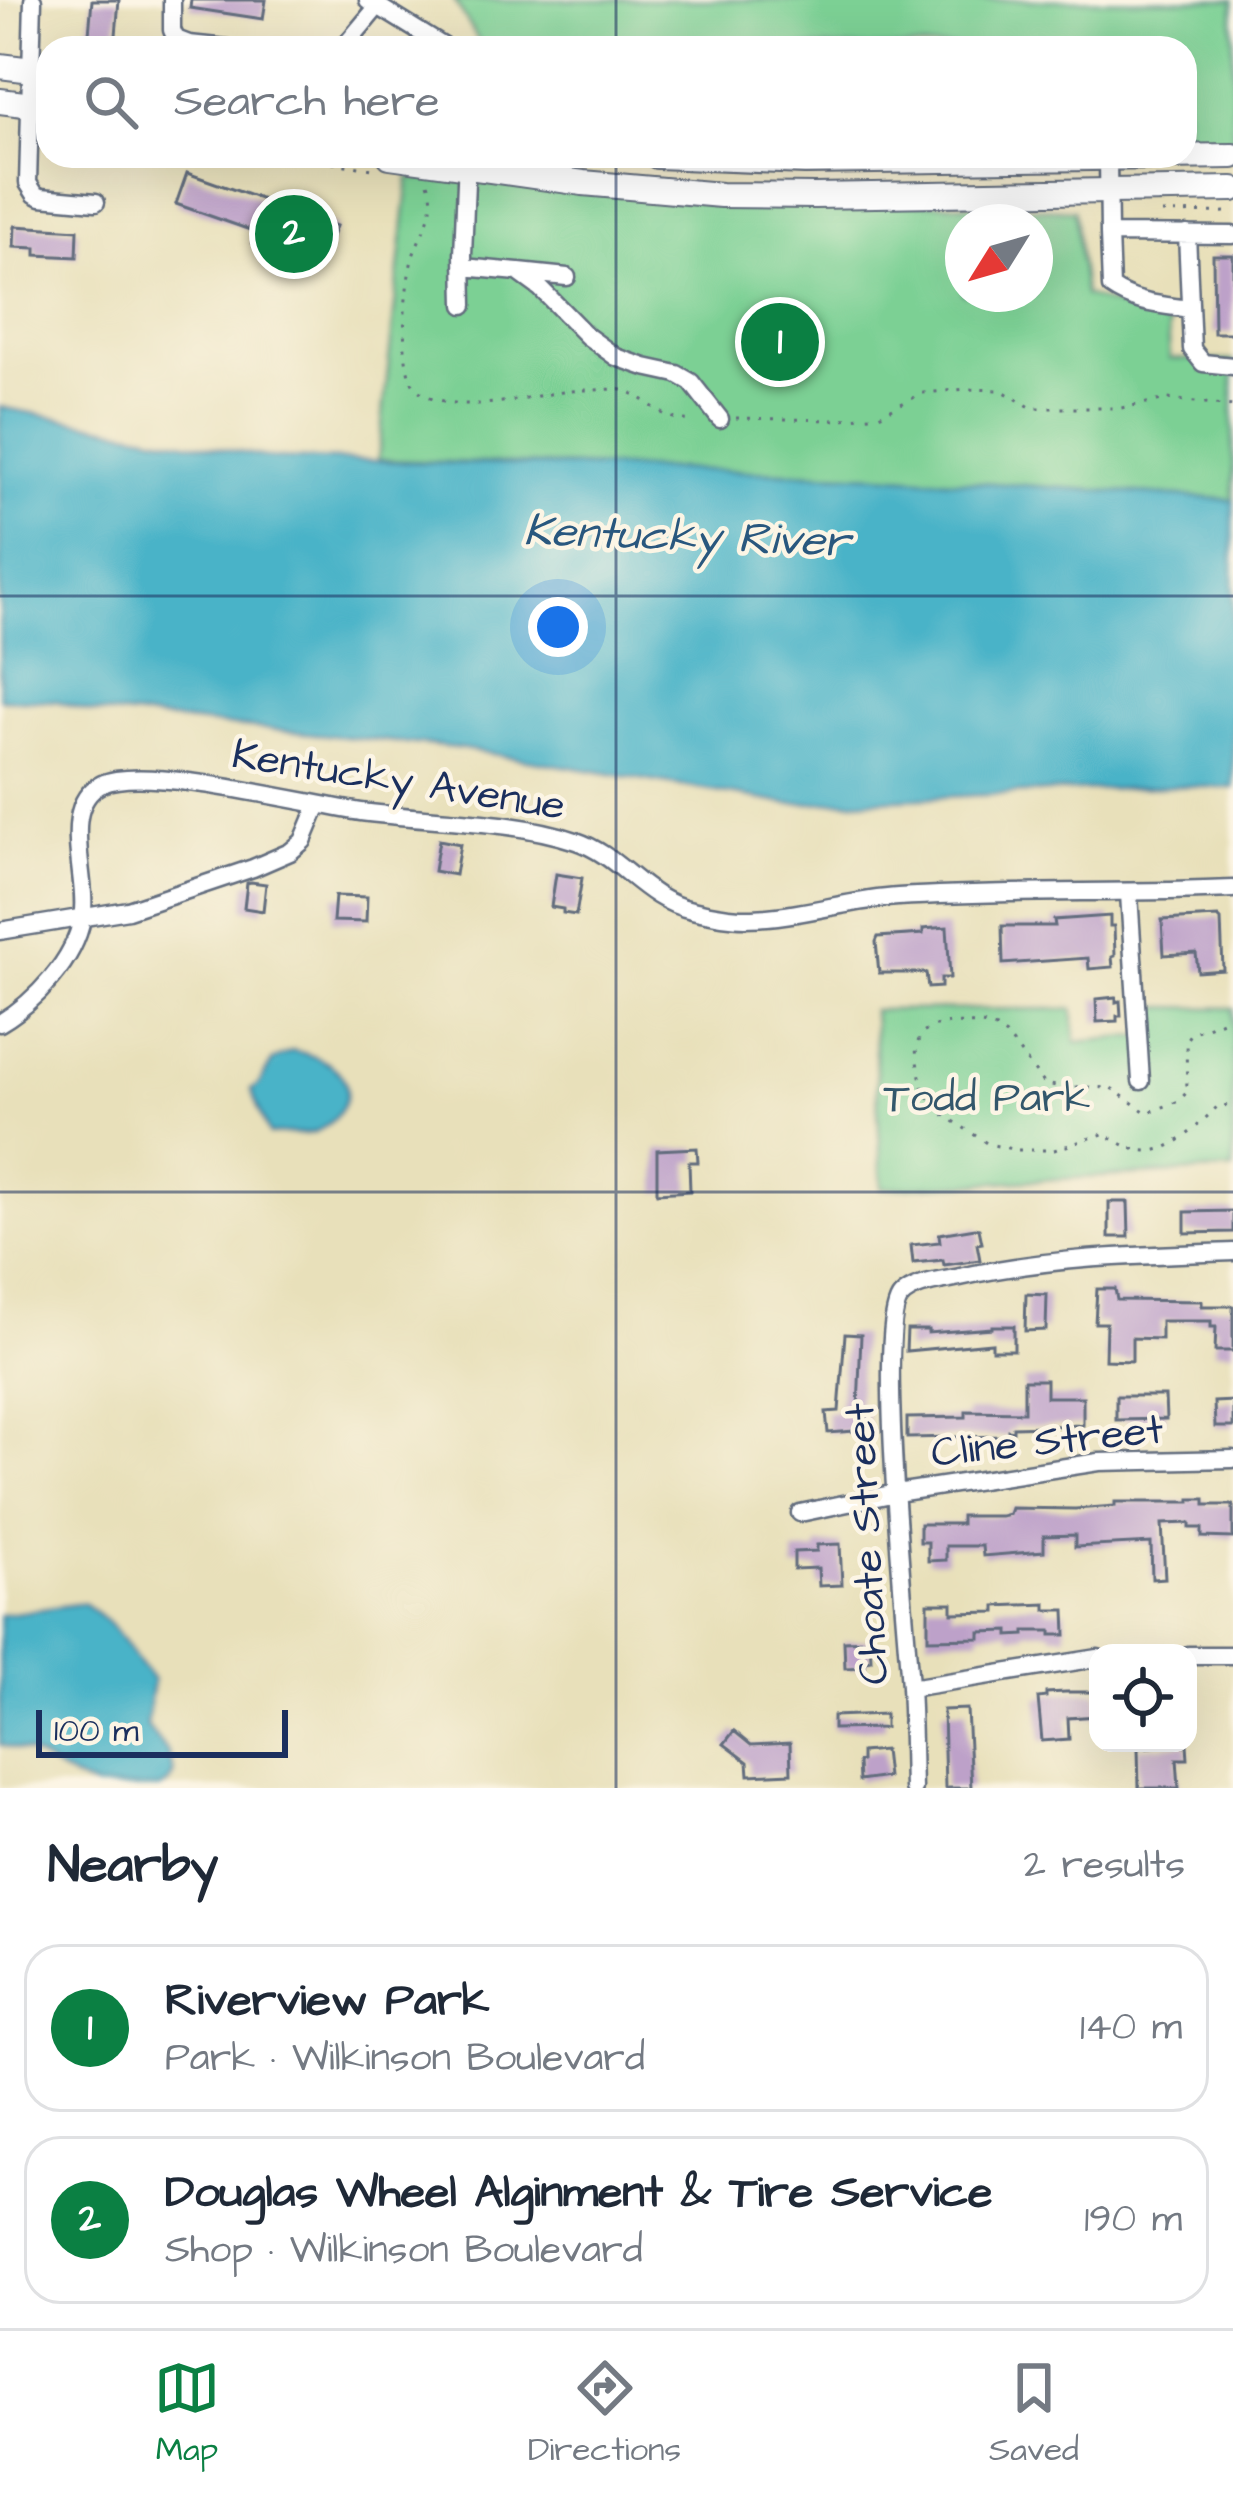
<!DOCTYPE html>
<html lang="en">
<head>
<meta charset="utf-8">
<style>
	:root { --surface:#fff; --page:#f2f2f3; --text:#1f2937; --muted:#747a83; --line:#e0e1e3; --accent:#0b8043 }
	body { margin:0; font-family:"Architects Daughter",sans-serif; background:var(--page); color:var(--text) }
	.controls { position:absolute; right:36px; bottom:36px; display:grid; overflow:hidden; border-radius:24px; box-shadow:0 12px 48px #0002 }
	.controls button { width:108px; height:108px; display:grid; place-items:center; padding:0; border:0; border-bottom:3px solid var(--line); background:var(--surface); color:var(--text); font:60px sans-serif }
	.compass { position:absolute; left:945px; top:204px; width:108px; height:108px; border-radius:50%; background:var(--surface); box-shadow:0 12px 48px #0002; rotate:233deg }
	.scale { position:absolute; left:36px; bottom:30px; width:252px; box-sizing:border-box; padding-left:12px; border:6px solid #1b2f5e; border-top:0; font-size:33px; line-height:42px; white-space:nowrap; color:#1b2f5e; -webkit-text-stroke:9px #fcf5e5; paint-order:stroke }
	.you { position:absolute; left:558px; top:627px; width:42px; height:42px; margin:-30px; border:9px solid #fff; border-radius:50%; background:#1a73e8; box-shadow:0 0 0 18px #1a73e833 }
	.badge { display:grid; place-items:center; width:78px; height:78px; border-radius:50%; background:var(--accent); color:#fff; font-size:39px; font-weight:700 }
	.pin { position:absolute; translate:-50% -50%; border:6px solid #fff; box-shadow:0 3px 12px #0006 }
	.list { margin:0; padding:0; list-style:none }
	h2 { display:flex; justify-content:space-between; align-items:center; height:156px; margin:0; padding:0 48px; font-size:51px }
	h2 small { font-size:39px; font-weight:400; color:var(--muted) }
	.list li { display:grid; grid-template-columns:78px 1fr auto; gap:36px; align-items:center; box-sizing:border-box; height:168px; margin:0 24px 24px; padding:0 24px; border:3px solid var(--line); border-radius:36px }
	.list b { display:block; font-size:45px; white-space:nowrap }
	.list p { margin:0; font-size:39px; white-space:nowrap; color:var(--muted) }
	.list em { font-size:39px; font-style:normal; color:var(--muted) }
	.icon { flex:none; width:66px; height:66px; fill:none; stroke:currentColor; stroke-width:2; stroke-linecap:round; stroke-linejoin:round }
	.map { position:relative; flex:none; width:1233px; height:1788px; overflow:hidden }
	.search { position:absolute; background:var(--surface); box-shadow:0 12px 48px #0002; left:36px; right:36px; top:36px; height:132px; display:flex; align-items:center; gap:30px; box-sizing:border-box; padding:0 42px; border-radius:36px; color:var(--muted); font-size:45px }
	.sheet { height:540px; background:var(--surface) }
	nav { display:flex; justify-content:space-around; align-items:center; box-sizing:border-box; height:168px; border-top:3px solid var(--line); background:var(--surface); font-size:33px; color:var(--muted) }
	nav a { display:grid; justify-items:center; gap:6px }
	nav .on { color:var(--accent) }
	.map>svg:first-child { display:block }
</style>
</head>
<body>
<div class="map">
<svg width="1233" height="1788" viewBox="0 0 1233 1788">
	<rect width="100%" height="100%" fill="#fcf5e5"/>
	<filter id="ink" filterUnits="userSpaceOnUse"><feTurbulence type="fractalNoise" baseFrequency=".00833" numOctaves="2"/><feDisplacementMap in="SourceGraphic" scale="24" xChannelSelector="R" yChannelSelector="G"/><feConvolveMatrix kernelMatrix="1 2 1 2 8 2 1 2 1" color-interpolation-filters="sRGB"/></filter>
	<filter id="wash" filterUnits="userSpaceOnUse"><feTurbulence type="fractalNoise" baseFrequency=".004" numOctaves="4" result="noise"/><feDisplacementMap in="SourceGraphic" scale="48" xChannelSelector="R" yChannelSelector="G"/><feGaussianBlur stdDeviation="2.7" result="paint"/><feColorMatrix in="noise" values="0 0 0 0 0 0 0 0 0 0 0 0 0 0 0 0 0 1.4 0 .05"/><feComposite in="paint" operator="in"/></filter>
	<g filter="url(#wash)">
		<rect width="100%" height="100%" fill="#e8e0ba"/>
		<path fill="#7bd094" stroke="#4b8079" stroke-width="3" fill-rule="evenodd" d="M 454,0 L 1233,0 L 1233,144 L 1185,146 L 1185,48 L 483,48 Z
			M 409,178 L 1074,210 L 1084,295 L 1168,324 L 1170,359 L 1233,361 L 1233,500 L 875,475 L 378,460 ZM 963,222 L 1035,222 L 1035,294 L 963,294 Z
			M 1149,1007 L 1233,1008 L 1233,1170 L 882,1188 L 873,1010 L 1073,1009 L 1076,1042 L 1148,1035 Z"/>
		<path fill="#49b3c8" stroke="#327193" stroke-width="3" d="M 0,407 L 271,458 L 875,475 L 1233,500 L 1233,788 L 1181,786 L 788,804 L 457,748 L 91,712 L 57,701 L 0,699 Z
			M 292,1051 C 323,1055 364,1077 339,1112 C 334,1120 326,1127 317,1131 C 300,1138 286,1131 269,1135 L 251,1090 L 259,1084 L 273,1060 Z
			M 83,1603 C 107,1619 118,1631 134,1656 C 140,1665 147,1671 153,1681 L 146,1725 L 168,1753 L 174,1773 L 168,1784 L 159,1788 L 96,1788 L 74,1779 L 28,1752 L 0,1745 L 0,1615 Z"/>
		<g id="blocks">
			<path fill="#bda1c9" d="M 92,0 L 119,0 L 115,47 L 88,45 Z
				M 191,0 L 266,0 L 263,19 L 190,8 Z
				M 187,173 L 336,226 L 320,268 L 252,243 L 256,232 L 176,204 Z
				M 15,226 L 78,230 L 77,257 L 36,255 L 36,248 L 14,247 Z
				M 1213,255 L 1233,255 L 1233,333 L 1214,333 Z
				M 439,840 L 460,844 L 455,875 L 434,871 Z
				M 556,874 L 582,878 L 576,915 L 563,913 L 563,909 L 551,907 Z
				M 251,882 L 266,884 L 263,911 L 244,908 L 247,883 Z
				M 335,896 L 367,897 L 366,922 L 333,921 Z
				M 1110,916 L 1110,926 L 1114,926 L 1115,956 L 1112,957 L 1113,967 L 1089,969 L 1088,958 L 1003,964 L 1002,926 L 1055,926 L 1054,920 Z
				M 1218,917 L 1221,920 L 1223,970 L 1198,972 L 1196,953 L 1164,955 L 1162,920 Z
				M 947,927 L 950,978 L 941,978 L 941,987 L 928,988 L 926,973 L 879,973 L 876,942 L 878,937 L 923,934 L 923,929 Z
				M 1116,997 L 1116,1002 L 1120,1001 L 1121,1016 L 1117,1016 L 1117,1021 L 1097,1022 L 1096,999 Z
				M 697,1148 L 698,1162 L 689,1162 L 690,1191 L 657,1193 L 657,1150 Z
				M 1109,1202 L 1128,1202 L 1129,1237 L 1109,1237 Z
				M 1233,1211 L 1233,1232 L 1185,1233 L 1185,1212 Z
				M 975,1228 L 979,1229 L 982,1243 L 977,1244 L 980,1260 L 944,1265 L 943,1260 L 913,1263 L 911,1245 L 940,1242 L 939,1234 Z
				M 1097,1289 L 1115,1289 L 1117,1300 L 1202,1301 L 1202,1306 L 1233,1306 L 1233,1351 L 1215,1351 L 1216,1327 L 1211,1327 L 1211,1321 L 1161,1321 L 1161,1339 L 1132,1338 L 1132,1361 L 1105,1360 L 1106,1323 L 1095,1323 Z
				M 1026,1294 L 1047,1295 L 1046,1330 L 1025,1331 Z
				M 992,1326 L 1014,1326 L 1014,1350 L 992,1350 L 992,1343 L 906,1351 L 907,1330 L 928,1330 L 928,1333 L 992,1328 Z
				M 845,1334 L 861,1335 L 858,1409 L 866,1409 L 868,1430 L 828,1433 L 826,1412 L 839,1411 Z
				M 1024,1380 L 1046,1380 L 1046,1397 L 1083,1397 L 1083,1425 L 1013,1427 L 1013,1431 L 1008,1430 L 1008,1436 L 907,1438 L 907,1418 L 966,1417 L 966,1411 L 1024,1412 Z
				M 1116,1396 L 1165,1396 L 1166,1419 L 1116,1420 Z
				M 1233,1401 L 1233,1427 L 1215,1427 L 1214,1402 Z
				M 1190,1499 L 1205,1499 L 1205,1505 L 1233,1505 L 1233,1538 L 1202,1537 L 1202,1528 L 1190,1528 L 1190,1523 L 1162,1524 L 1165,1578 L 1152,1579 L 1151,1543 L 1075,1547 L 1075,1535 L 1044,1536 L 1044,1551 L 983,1556 L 982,1546 L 946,1546 L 946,1560 L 928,1561 L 928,1542 L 920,1542 L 920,1524 L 961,1524 L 961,1516 L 1001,1516 L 1009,1514 L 1011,1508 L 1075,1509 L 1115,1506 L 1115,1502 L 1190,1502 Z
				M 840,1544 L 842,1585 L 819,1586 L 818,1568 L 794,1569 L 794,1552 L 817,1551 L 817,1545 Z
				M 928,1603 L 952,1603 L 952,1613 L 996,1612 L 996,1606 L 1046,1604 L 1046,1610 L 1065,1610 L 1066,1635 L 1051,1635 L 1051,1631 L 1025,1631 L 1025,1635 L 1009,1636 L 1009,1631 L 980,1632 L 980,1638 L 928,1639 Z
				M 870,1640 L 871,1660 L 865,1661 L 865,1667 L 845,1668 L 844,1641 Z
				M 1066,1692 L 1098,1692 L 1098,1716 L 1068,1718 L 1069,1739 L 1042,1741 L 1038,1698 L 1046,1697 L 1046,1693 Z
				M 967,1709 L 971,1788 L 945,1788 L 943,1710 Z
				M 885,1714 L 885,1728 L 833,1729 L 833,1716 Z
				M 734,1731 L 751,1745 L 790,1743 L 791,1773 L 749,1775 L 748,1762 L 724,1744 Z
				M 1187,1744 L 1188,1759 L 1177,1759 L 1179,1788 L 1139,1788 L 1138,1748 Z
				M 884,1750 L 887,1777 L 859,1781 L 858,1762 L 861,1761 L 861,1752 Z"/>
		</g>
	</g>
	<g filter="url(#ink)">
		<use href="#blocks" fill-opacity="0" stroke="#636d7e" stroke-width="3"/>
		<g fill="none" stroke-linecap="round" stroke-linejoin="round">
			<g stroke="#636d7e" stroke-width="21">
				<path id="minor" d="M 33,0 L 28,183 L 35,194 L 41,197 L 96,202
					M 172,0 L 172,30 L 176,39 L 189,44 L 227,48
					M 368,0 L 446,48
					M 343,48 L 378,6
					M 1108,158 L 1109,234 L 1233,235
					M 1109,234 L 1111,287 C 1135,304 1162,305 1190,309
					M 1187,234 L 1192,349 L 1203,363 L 1233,366
					M 463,267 L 518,272 L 540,288 L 587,336 L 616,357 L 645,367 L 677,374 L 691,382 L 720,419
					M 519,272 L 567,277
					M 464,305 L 463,255 L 467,157
					M 1129,894 L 1141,1081
					M 0,931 L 128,910 L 253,868 L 290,852 L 303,841 L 318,805
					M 0,1023 C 35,1002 74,961 82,919 C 90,879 57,806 102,784 C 144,764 308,804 361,812 C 430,821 511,819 576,841 C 621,856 643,899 692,910 C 709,914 728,918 745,918 C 797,918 847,900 898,897 C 1010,890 1121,894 1233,889
					M 800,1513 L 896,1493 L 1099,1462 L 1233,1459
					M 1188,1655 L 1233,1655
					M 910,1688 L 1098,1658
					M 913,1788 C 912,1755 912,1721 910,1687 C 907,1633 875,1324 901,1297 C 914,1283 942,1281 960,1277 C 1052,1257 1140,1255 1233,1252"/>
			</g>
			<g stroke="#636d7e" stroke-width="28">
				<path id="highway" d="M 0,66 L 48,72
					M 0,101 L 48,107
					M 390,156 L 583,183 L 721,195 L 814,196 L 1233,189
					M 657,156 L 805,162 L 1233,156"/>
			</g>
			<path stroke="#636d7e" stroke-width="3" stroke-dasharray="3 9" stroke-linecap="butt" d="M 285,156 L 373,169
				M 428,183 C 440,211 419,233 412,260 C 405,286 398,366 415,387 C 423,396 437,400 448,402 C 497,411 545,389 594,390 C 602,390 614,388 622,390 C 652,398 658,423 696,420
				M 1162,213 L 1233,212
				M 736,418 L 833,420 L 879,415 L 923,393 L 967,389 L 1001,390 L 1032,408 L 1121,408 L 1168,399 L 1233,406
				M 1233,1017 L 1191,1033 L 1186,1040 L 1187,1092 L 1179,1101 L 1147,1113 L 1111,1088 L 1055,1086 L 1044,1083 L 1006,1035 L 996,1028 L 982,1024 L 950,1023 L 935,1026 L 921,1034 L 916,1047 L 917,1062 L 923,1090 L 943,1114 L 988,1144 L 1017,1150 L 1054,1150 L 1103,1134 C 1115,1139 1126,1148 1138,1150 C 1171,1157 1198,1125 1219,1105 L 1230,1106 L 1233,1110"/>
			<use href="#minor" stroke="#fff" stroke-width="16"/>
			<use href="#highway" stroke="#fff" stroke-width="24"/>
		</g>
	</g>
	<path fill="none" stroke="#1b2f5e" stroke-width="3" stroke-opacity="0.55" d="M 616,0 L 616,48M 616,156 L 616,1788M 0,596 L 1233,596M 0,1192 L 1233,1192"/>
	<g text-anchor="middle" stroke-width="9" stroke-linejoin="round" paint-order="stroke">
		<g font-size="42" fill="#1b2f5e" stroke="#fcf5e5">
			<text transform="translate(399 778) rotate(9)" y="15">Kentucky Avenue</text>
			<text transform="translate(1047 1439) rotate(-6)" y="15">Cline Street</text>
			<text transform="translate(865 1544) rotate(-93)" y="15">Choate Street</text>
		</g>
		<g font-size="42" fill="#33576c" stroke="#fcf5e5">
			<text x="987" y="1111">Todd Park</text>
		</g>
		<g font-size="45" font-style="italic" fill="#29577e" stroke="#fcf5e5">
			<text transform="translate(687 534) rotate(2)" y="16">Kentucky River</text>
		</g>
	</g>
</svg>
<div class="controls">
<button><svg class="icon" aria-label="locate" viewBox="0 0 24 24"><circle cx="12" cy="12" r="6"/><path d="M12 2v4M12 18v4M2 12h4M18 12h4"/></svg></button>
</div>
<svg class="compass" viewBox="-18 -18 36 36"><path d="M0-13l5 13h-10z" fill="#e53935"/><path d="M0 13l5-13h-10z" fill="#747a83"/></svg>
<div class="scale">100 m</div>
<div class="you"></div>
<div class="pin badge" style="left:780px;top:342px">1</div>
<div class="pin badge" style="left:294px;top:234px">2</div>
<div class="search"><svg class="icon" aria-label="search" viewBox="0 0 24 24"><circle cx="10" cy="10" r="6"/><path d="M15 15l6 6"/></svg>Search here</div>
</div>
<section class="sheet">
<h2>Nearby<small>2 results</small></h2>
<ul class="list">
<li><span class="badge">1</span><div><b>Riverview Park</b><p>Park · Wilkinson Boulevard</p></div><em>140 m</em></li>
<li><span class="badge">2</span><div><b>Douglas Wheel Alginment &amp; Tire Service</b><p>Shop · Wilkinson Boulevard</p></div><em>190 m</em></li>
</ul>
</section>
<nav>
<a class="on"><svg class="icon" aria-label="map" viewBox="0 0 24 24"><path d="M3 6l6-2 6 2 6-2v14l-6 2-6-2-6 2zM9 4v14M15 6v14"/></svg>Map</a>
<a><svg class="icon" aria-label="directions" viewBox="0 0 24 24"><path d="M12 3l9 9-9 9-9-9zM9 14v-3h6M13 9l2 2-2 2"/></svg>Directions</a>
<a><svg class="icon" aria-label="saved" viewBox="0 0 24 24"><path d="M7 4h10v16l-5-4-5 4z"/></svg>Saved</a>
</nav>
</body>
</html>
